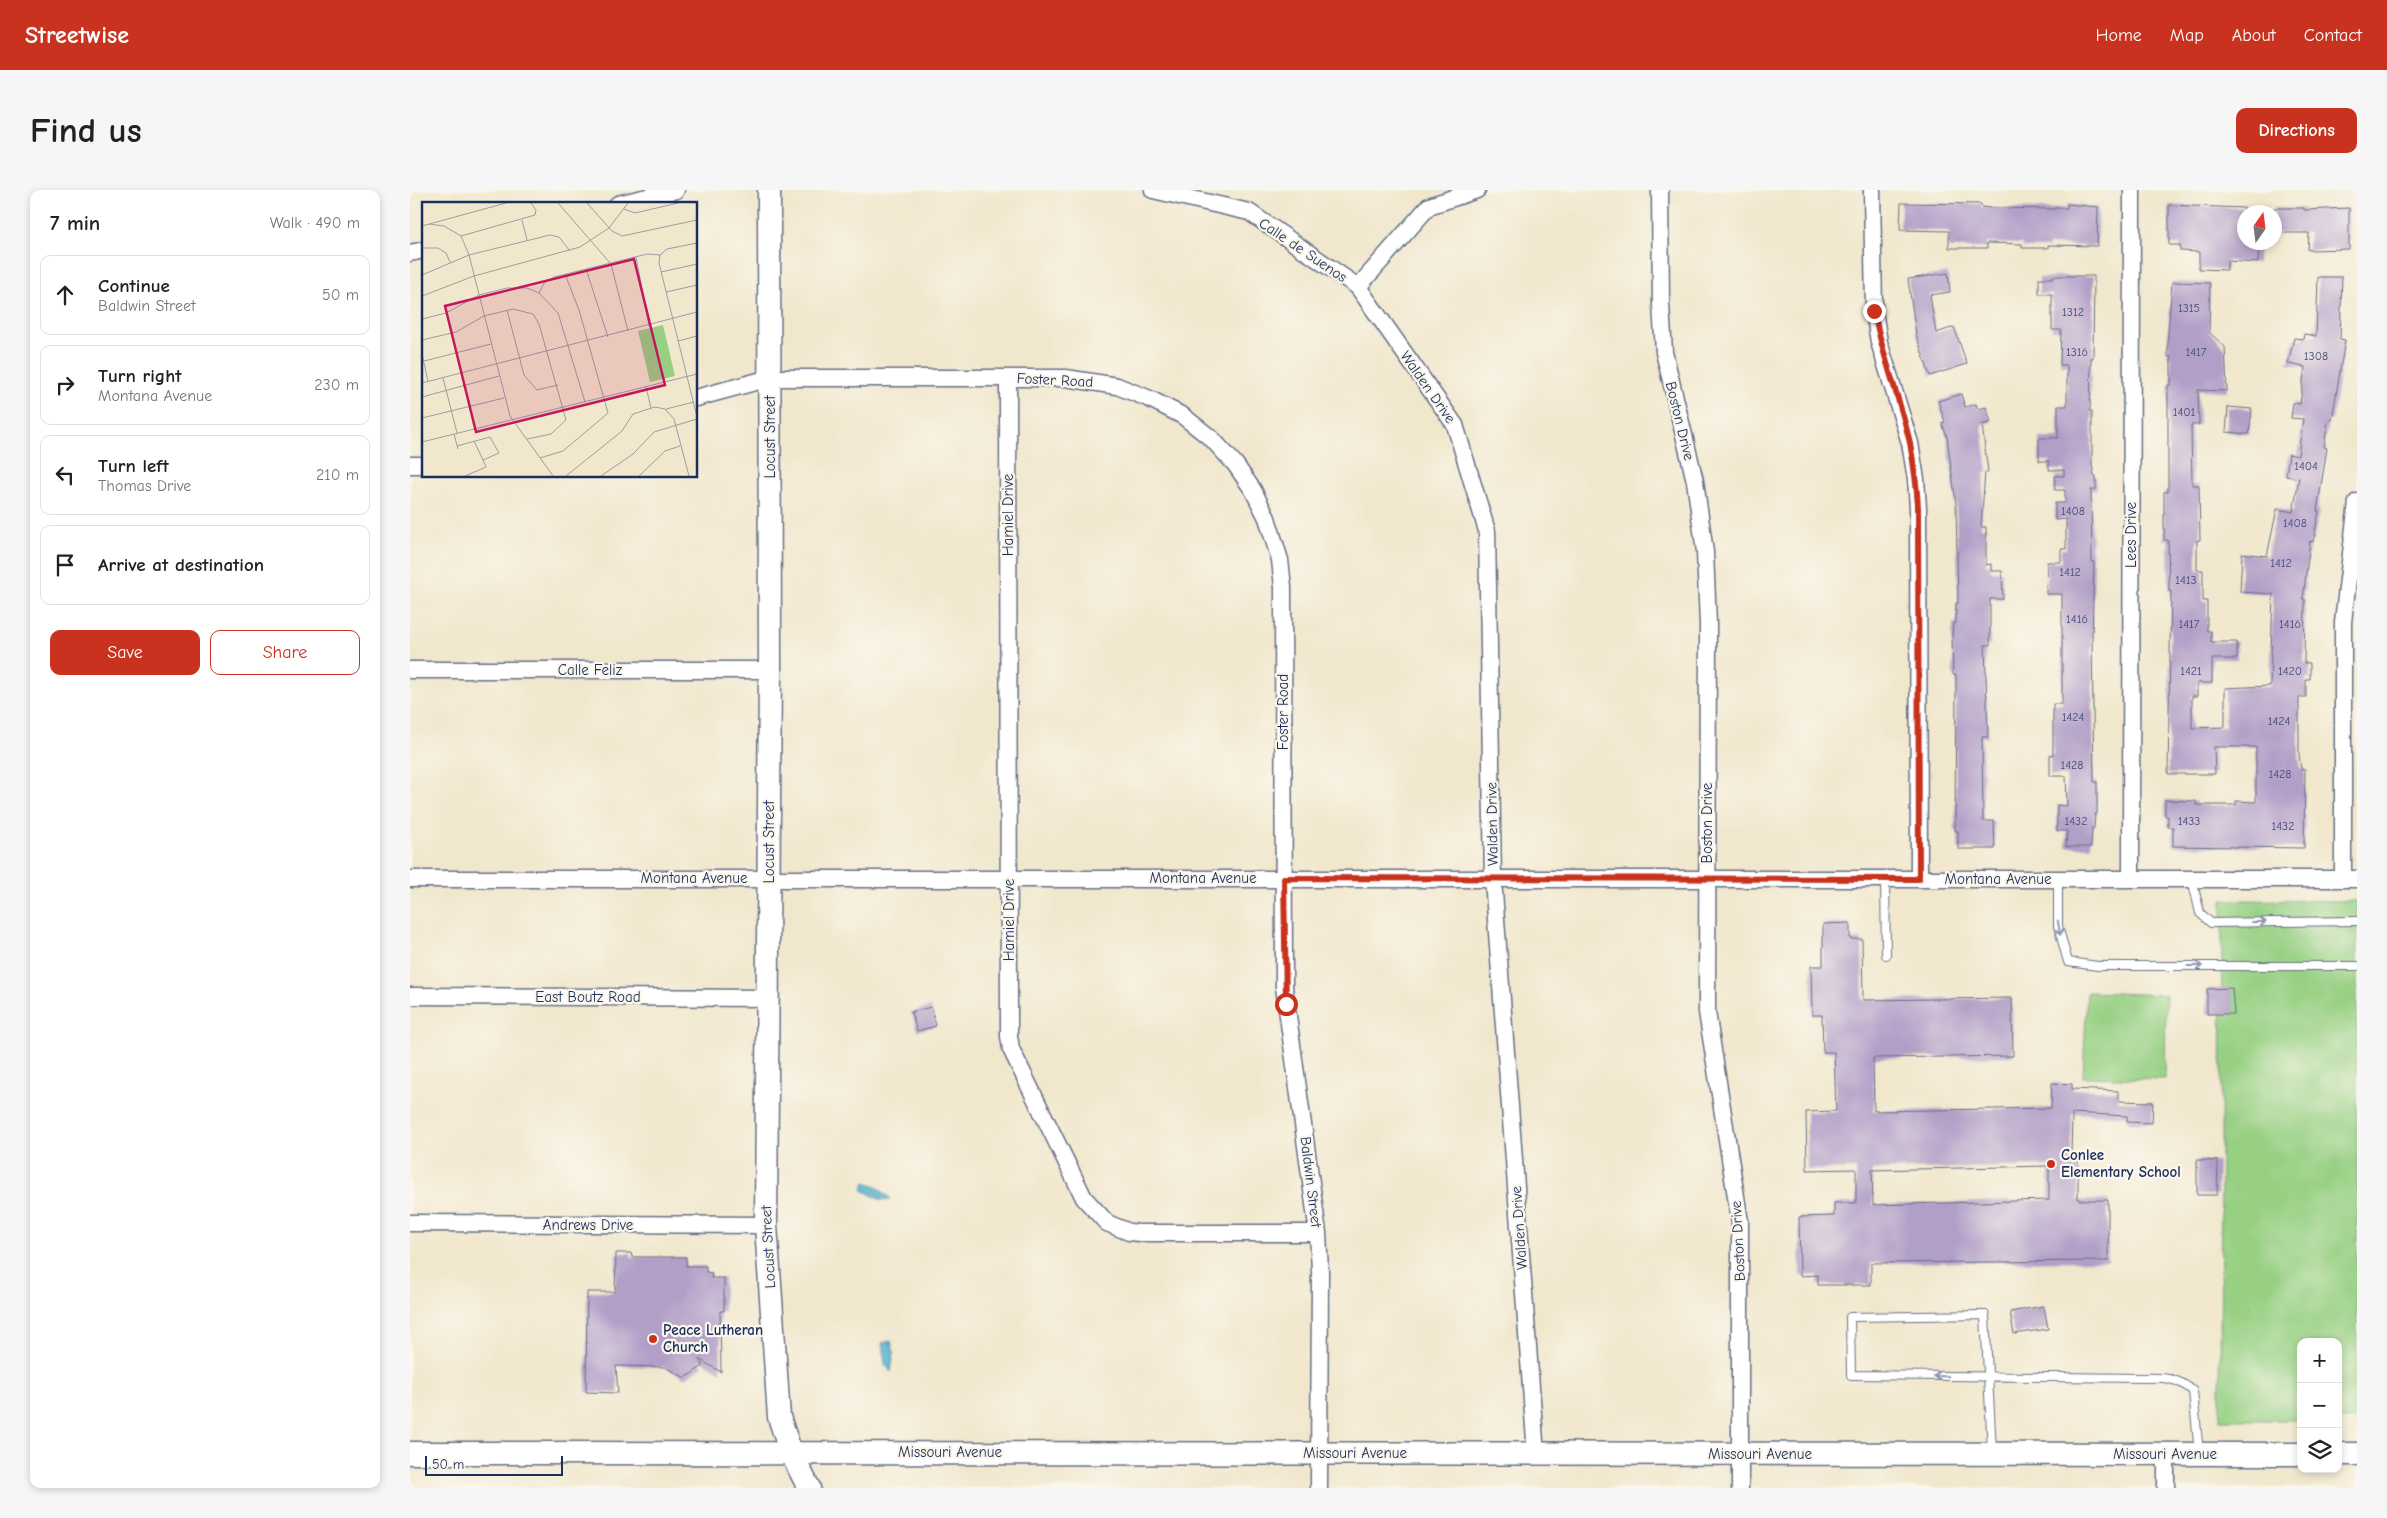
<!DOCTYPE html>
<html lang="en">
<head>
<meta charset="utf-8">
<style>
	:root { --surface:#fff; --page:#f6f6f6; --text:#202124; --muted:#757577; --line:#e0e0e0; --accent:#c8321e }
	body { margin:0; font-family:"Comic Neue",sans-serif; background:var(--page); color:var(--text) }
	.controls { position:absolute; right:15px; bottom:15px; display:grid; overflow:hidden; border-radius:10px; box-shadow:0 2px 8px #0003 }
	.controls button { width:45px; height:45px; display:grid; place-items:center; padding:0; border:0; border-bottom:1px solid var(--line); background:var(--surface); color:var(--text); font:25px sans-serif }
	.compass { position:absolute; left:1827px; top:15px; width:45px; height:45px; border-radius:50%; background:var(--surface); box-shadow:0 2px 8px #0003; rotate:14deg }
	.scale { position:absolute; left:15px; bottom:12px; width:138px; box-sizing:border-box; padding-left:5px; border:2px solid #1b2f5e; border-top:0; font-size:14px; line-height:18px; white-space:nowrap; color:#1b2f5e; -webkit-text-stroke:4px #fbf7ec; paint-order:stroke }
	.stop { position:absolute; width:15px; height:15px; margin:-11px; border:4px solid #c8321e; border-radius:50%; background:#fff }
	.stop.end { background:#c8321e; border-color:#fff; box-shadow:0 1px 5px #0008 }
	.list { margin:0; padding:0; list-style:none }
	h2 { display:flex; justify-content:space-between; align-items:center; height:65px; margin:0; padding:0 20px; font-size:21px }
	h2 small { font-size:16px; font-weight:400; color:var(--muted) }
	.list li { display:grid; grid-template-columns:32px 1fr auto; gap:15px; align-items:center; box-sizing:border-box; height:80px; margin:0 10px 10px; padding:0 10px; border:1px solid var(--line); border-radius:10px }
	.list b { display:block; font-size:19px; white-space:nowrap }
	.list p { margin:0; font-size:16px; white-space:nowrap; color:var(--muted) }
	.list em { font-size:16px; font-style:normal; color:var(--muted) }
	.actions { display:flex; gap:10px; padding:15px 20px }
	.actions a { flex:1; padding:11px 0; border:1px solid var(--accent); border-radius:10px; text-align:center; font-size:18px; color:var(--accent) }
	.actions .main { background:var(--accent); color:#fff }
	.icon { flex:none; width:28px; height:28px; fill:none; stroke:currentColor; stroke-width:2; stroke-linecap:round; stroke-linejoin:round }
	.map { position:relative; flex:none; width:1947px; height:1298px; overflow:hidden; border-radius:10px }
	header { display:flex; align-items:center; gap:30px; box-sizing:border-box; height:70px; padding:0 25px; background:var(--accent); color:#fff }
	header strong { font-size:24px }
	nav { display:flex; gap:28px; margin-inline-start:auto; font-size:18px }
	.intro { display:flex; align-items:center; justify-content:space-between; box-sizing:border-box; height:120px; padding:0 30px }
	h1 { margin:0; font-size:35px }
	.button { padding:12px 22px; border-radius:10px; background:var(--accent); color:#fff; font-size:18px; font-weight:700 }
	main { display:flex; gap:30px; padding:0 30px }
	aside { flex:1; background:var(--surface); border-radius:10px; box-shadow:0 2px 8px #0003 }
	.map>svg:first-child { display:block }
</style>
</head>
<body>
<header>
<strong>Streetwise</strong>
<nav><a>Home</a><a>Map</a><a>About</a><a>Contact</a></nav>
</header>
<div class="intro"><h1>Find us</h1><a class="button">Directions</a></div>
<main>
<aside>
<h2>7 min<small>Walk · 490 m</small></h2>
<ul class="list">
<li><svg class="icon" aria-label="ahead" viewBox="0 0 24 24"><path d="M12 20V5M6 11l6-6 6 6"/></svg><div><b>Continue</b><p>Baldwin Street</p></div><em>50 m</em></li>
<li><svg class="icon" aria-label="right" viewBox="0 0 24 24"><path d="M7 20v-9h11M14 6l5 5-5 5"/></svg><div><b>Turn right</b><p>Montana Avenue</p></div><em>230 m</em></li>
<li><svg class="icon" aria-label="left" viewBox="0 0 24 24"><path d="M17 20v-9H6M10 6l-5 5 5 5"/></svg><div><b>Turn left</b><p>Thomas Drive</p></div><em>210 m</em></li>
<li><svg class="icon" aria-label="arrive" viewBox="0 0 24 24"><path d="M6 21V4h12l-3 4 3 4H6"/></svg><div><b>Arrive at destination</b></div></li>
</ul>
<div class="actions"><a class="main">Save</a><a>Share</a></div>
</aside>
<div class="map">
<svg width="1947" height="1298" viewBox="0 0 1947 1298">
	<rect width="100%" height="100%" fill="#fbf7ec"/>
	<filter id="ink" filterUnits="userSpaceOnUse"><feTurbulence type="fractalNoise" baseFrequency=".02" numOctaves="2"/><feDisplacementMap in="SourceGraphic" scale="10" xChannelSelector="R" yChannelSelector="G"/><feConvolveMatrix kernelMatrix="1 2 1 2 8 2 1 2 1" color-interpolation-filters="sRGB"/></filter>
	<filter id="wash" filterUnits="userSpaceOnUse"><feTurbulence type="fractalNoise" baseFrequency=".0096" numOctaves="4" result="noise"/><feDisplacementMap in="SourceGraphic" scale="20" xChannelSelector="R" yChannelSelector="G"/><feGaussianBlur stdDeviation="1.12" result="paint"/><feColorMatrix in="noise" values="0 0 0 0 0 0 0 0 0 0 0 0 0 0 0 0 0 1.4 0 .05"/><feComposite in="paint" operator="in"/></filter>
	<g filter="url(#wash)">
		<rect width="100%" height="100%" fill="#f1e7cd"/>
		<path fill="#97d083" stroke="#598070" d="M 1812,710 L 1947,711 L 1947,1230 L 1928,1230 L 1928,1152 L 1891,1152 L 1891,1230 L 1810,1230 Z
			M 1677,802 L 1756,805 L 1755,889 L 1673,887 Z"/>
		<path fill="#4fadcd" stroke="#356e96" d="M 455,992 L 467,996 L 481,1009 L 471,1010 L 452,1000 Z
			M 481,1151 L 484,1163 L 481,1182 L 475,1174 L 472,1153 Z"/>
		<g id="blocks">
			<path fill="#b29fc8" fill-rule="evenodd" d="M 1491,13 L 1571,14 L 1571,17 L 1580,18 L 1644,19 L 1644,18 L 1657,18 L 1657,14 L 1688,17 L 1687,56 L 1638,55 L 1638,58 L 1612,58 L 1612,54 L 1577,53 L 1577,58 L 1539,58 L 1539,41 L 1490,40 Z
				M 1759,15 L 1834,18 L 1834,52 L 1849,52 L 1848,73 L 1817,71 L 1817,80 L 1789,79 L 1789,62 L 1770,61 L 1770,55 L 1759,55 Z
				M 1864,18 L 1894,18 L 1894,20 L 1939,18 L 1939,59 L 1898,60 L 1899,43 L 1864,43 Z
				M 1538,83 L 1540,102 L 1520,105 L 1526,143 L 1544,137 L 1557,174 L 1520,186 L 1506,144 L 1498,89 Z
				M 1643,86 L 1684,86 L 1683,168 L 1681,168 L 1680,221 L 1682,221 L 1682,275 L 1684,286 L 1686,286 L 1686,300 L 1681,300 L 1682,372 L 1684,372 L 1682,448 L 1684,592 L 1687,592 L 1687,624 L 1685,624 L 1684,638 L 1682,638 L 1681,657 L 1656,657 L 1657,641 L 1647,641 L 1647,615 L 1657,616 L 1656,586 L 1640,586 L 1640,565 L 1643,565 L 1643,514 L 1652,514 L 1652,404 L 1636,404 L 1637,372 L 1651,372 L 1651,359 L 1656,359 L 1656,329 L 1645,330 L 1645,313 L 1655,313 L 1655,300 L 1645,300 L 1645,286 L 1654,286 L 1654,280 L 1639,280 L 1639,271 L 1629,271 L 1629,248 L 1648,248 L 1648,216 L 1657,216 L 1657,175 L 1650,175 L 1651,140 L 1642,140 L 1642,104 L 1629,104 L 1629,88 L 1643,88 Z
				M 1908,87 L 1932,87 L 1930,149 L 1935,150 L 1922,230 L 1918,230 L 1914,257 L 1917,258 L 1907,321 L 1909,321 L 1903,352 L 1900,351 L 1893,409 L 1895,409 L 1894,473 L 1900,473 L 1900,489 L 1896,489 L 1896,507 L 1889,507 L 1889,565 L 1891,579 L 1895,579 L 1894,658 L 1763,656 L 1763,637 L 1758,637 L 1758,626 L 1755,626 L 1755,610 L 1786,611 L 1786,615 L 1826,615 L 1826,611 L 1846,612 L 1846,557 L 1804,557 L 1805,584 L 1758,584 L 1761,401 L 1759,401 L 1758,350 L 1754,350 L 1754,302 L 1758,302 L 1758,195 L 1761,195 L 1761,167 L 1758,167 L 1758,143 L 1762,92 L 1800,93 L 1799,142 L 1815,157 L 1817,201 L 1788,200 L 1789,235 L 1781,235 L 1782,295 L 1789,295 L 1790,350 L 1787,350 L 1787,380 L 1793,380 L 1793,411 L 1797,411 L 1797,441 L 1801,441 L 1801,452 L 1827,452 L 1827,469 L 1802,469 L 1802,493 L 1787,493 L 1787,506 L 1782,506 L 1782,538 L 1815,537 L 1815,498 L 1860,496 L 1863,404 L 1830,402 L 1832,363 L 1857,366 L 1867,319 L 1883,322 L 1889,288 L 1876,286 L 1879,264 L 1888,266 L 1893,229 L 1881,228 L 1883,213 L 1890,214 L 1895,177 L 1878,174 L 1884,148 L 1893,149 L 1894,144 L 1906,146 Z
				M 1551,204 L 1555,217 L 1566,214 L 1568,219 L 1576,217 L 1581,232 L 1572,235 L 1578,282 L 1575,282 L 1571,337 L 1576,337 L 1576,375 L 1581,374 L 1581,381 L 1592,381 L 1593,409 L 1580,409 L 1580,455 L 1575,455 L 1578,547 L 1572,547 L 1573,631 L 1584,631 L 1585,659 L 1548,659 L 1548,641 L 1545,641 L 1546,485 L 1543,485 L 1542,446 L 1543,433 L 1546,433 L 1546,413 L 1548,413 L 1546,314 L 1537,247 L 1532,233 L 1535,232 L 1528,211 Z
				M 1818,217 L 1842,219 L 1839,244 L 1816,242 Z
				M 1440,733 L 1440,749 L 1452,749 L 1453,810 L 1602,808 L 1603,866 L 1463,868 L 1464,921 L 1641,918 L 1642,893 L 1662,894 L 1662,899 L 1708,901 L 1708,911 L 1743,912 L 1742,933 L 1717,932 L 1717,926 L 1662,923 L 1661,967 L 1668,967 L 1668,1010 L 1698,1010 L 1698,1071 L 1461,1073 L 1461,1095 L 1408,1095 L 1408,1085 L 1390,1086 L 1389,1027 L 1424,1026 L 1424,1013 L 1446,1013 L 1446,979 L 1397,980 L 1396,922 L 1426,921 L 1424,862 L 1413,862 L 1412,825 L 1402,825 L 1401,776 L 1413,776 L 1413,734 ZM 1639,976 L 1639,1010 L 1463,1015 L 1462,980 Z
				M 1822,798 L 1824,824 L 1797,824 L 1797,799 Z
				M 521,817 L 526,836 L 507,841 L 501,822 Z
				M 1787,970 L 1808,971 L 1807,1005 L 1787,1005 Z
				M 206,1063 L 221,1063 L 222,1067 L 276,1067 L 276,1076 L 296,1076 L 296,1082 L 302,1083 L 301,1088 L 314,1088 L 314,1121 L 310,1121 L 311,1182 L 289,1169 L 293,1176 L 275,1188 L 255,1177 L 206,1176 L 208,1203 L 176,1202 L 177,1102 L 205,1102 Z
				M 1634,1116 L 1638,1139 L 1604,1144 L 1600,1122 Z"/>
		</g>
	</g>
	<g filter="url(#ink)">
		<use href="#blocks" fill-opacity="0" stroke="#666f85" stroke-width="1"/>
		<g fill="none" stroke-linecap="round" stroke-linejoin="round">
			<g stroke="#666f85" stroke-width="10">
				<path id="lane" d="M 1475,689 L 1476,765
					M 1648,689 L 1648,736 L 1658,772 L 1688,776 L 1947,776
					M 1782,689 L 1790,723 L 1801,733 L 1947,731
					M 1582,1262 L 1575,1125 L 1440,1127 L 1441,1185 L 1735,1188 C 1754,1187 1768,1188 1783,1201 L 1789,1263"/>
			</g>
			<g stroke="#666f85" stroke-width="19">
				<path id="street" d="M 743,0 L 839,22 L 948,97 L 1019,16 L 1067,0
					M 1250,0 L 1251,115 L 1254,162 L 1285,291 L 1295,362 L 1298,434 L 1297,822 L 1330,1032 L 1330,1298
					M 1462,0 L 1464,121 L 1469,152 L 1500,253 L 1506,289 L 1508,318 L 1509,689
					M 208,14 L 266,0
					M 0,63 L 14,60
					M 948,97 L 1045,235 L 1077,341 L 1083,689 L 1126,1264
					M 598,188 L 599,846 L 601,859 L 674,1008 L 697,1033 L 719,1042 L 730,1043 L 908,1043
					M 286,208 L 360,188 L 656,188 L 707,196 L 740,209 L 773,226 L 802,249 L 825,274 L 843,300 L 857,328 L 870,370 L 873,397 L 874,797 L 908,1043 L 910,1081 L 909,1298
					M 0,275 L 14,275
					M 0,480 L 360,480
					M 0,689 L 1947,689
					M 1721,689 L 1722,0
					M 1933,689 L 1933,432 L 1947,312
					M 0,806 L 356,808
					M 0,1033 L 356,1035
					M 1756,1263 L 1756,1298"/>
			</g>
			<g stroke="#666f85" stroke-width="25">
				<path id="secondary" d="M 359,0 L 360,480 L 356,1035 L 369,1227 L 381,1263 L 399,1298
					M 0,1263 L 1891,1264
					M 1928,1264 L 1947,1264"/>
			</g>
			<use href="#lane" stroke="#fff" stroke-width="8"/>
			<use href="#street" stroke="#fff" stroke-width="16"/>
			<use href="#secondary" stroke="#fff" stroke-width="22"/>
		</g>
		<defs><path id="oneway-shaft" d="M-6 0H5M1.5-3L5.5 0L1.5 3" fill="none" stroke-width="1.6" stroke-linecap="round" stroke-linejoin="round" transform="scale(1.25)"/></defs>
		<g stroke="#8d97ae">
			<use href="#oneway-shaft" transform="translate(1849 732)"/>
			<use href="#oneway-shaft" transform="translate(1649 738) rotate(81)"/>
			<use href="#oneway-shaft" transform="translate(1785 776)"/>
			<use href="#oneway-shaft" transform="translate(1531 1186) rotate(-179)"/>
		</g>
	</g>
	<g fill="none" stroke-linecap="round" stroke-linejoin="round" filter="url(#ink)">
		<path stroke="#c8321e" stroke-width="6" d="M 876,814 L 874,688 L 1509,689 L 1508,318 C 1507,296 1504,275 1500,253 C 1490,208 1472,166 1464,121"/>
	</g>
	<g fill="#c8321e" stroke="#fbf7ec" stroke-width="2">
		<circle cx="1641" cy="974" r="5"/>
		<circle cx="243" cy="1149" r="5"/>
	</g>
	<g text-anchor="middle" stroke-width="4.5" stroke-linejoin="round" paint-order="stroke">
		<g font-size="12" fill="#414b78">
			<text x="1779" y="122">1315</text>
			<text x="1663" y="126">1312</text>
			<text x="1667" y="166">1316</text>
			<text x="1786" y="166">1417</text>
			<text x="1906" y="170">1308</text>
			<text x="1774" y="226">1401</text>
			<text x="1896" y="280">1404</text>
			<text x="1663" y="325">1408</text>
			<text x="1885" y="337">1408</text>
			<text x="1871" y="377">1412</text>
			<text x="1660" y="386">1412</text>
			<text x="1776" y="394">1413</text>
			<text x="1667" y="433">1416</text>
			<text x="1779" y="438">1417</text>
			<text x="1880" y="438">1416</text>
			<text x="1781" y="485">1421</text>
			<text x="1880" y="485">1420</text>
			<text x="1663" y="531">1424</text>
			<text x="1869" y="535">1424</text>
			<text x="1662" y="579">1428</text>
			<text x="1870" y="588">1428</text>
			<text x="1666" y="635">1432</text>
			<text x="1779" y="635">1433</text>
			<text x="1873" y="640">1432</text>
		</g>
		<g font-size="15" fill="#1b2f5e" stroke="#fbf7ec">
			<text transform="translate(893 60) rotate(34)" y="5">Calle de Suenos</text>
			<text transform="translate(645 190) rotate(3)" y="5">Foster Road</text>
			<text transform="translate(1018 197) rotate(55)" y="5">Walden Drive</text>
			<text transform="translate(1270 231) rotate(76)" y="5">Boston Drive</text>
			<text transform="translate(360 247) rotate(-90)" y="5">Locust Street</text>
			<text transform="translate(598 325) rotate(-90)" y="5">Hamiel Drive</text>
			<text transform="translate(1721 345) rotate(-90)" y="5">Lees Drive</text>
			<text x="180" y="485">Calle Feliz</text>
			<text transform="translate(873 522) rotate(-90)" y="5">Foster Road</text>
			<text transform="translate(1297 633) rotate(-90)" y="5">Boston Drive</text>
			<text transform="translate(1082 634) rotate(-91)" y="5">Walden Drive</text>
			<text transform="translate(359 652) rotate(-90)" y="5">Locust Street</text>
			<text x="284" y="693">Montana Avenue</text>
			<text x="793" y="693">Montana Avenue</text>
			<text x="1588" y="694">Montana Avenue</text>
			<text transform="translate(599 730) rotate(-90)" y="5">Hamiel Drive</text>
			<text x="178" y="812">East Boutz Road</text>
			<text transform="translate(901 992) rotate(83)" y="5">Baldwin Street</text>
			<text x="178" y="1040">Andrews Drive</text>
			<text transform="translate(1109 1038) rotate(-94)" y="5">Walden Drive</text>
			<text transform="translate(1328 1051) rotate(-93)" y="5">Boston Drive</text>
			<text transform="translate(358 1057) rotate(-93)" y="5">Locust Street</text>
			<text x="540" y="1267">Missouri Avenue</text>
			<text x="945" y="1268">Missouri Avenue</text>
			<text x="1350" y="1269">Missouri Avenue</text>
			<text x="1755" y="1269">Missouri Avenue</text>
		</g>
		<g font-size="15" font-weight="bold" fill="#1b2f5e" stroke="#fbf7ec" text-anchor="start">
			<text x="1651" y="970">Conlee<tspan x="1651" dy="17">Elementary School</tspan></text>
			<text x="253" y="1145">Peace Lutheran<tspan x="253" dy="17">Church</tspan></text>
		</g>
	</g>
	<g transform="translate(12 12)">
		<rect width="275" height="275" fill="#f1e7cd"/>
		<path d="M 241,123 L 253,174 L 228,180 L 216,129 Z" fill="#97d083"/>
		<path fill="none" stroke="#9b9da1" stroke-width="1" d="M 136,1 L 189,62 L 206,129M 165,1 L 190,29 L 200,34 L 275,18M 202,7 L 213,11 L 256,1M 100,18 L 105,38M 7,22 L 22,24 L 39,34 L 47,53 L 88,214 L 131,274M 0,24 L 84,1M 39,34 L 113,13 L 114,8 L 109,1M 0,46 L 16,46 L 24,51 L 28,60M 238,53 L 237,61 L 275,215M 214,55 L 227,124M 164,67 L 186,135M 239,70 L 275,62M 0,73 L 47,53 L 128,33 L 137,35 L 148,49M 244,90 L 275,83M 117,91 L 136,111 L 163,200M 0,94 L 52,74 L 158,45 L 187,26 L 206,1M 85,108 L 102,173 L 115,188 L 136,183M 0,117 L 24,111 L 57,93 L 85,86 L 105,86 L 117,91 L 122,81 L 132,75 L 225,52 L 238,53 L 245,47 L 275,41M 0,138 L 34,130 L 62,114 L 91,107 L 111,112 L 117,122 L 144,218 L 129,232 L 105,237M 256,139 L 275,134M 0,152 L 6,179M 2,159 L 69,142M 21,176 L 35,231M 0,181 L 275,110M 224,185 L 229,206M 0,195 L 77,174M 244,207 L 272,200M 0,216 L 82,196M 32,232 L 36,247M 52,239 L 61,258M 0,240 L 275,172M 35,244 L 68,235 L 77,251 L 61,258 L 64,265 L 43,274M 118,256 L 141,249 L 186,211 L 157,108 L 143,72M 144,274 L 200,229 L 211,212 L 233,205 L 243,207 L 252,217 L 267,274M 179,274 L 211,252 L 232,230 L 275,217M 217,274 L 243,249 L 258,244"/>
		<path fill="#c2185b" fill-opacity="0.15" stroke="#c2185b" stroke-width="2.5" d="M 212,57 L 243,183 L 54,230 L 23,104 Z"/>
		<rect width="275" height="275" fill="none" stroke="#1b2f5e" stroke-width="2.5"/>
	</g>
</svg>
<div class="controls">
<button>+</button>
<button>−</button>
<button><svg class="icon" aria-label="layers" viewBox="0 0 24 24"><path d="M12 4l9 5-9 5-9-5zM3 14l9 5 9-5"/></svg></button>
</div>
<svg class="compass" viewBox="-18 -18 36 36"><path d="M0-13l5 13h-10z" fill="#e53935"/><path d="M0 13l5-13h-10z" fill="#757577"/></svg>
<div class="scale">50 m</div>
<div class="stop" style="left:876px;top:814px"></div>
<div class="stop end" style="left:1464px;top:121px"></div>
</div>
</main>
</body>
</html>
